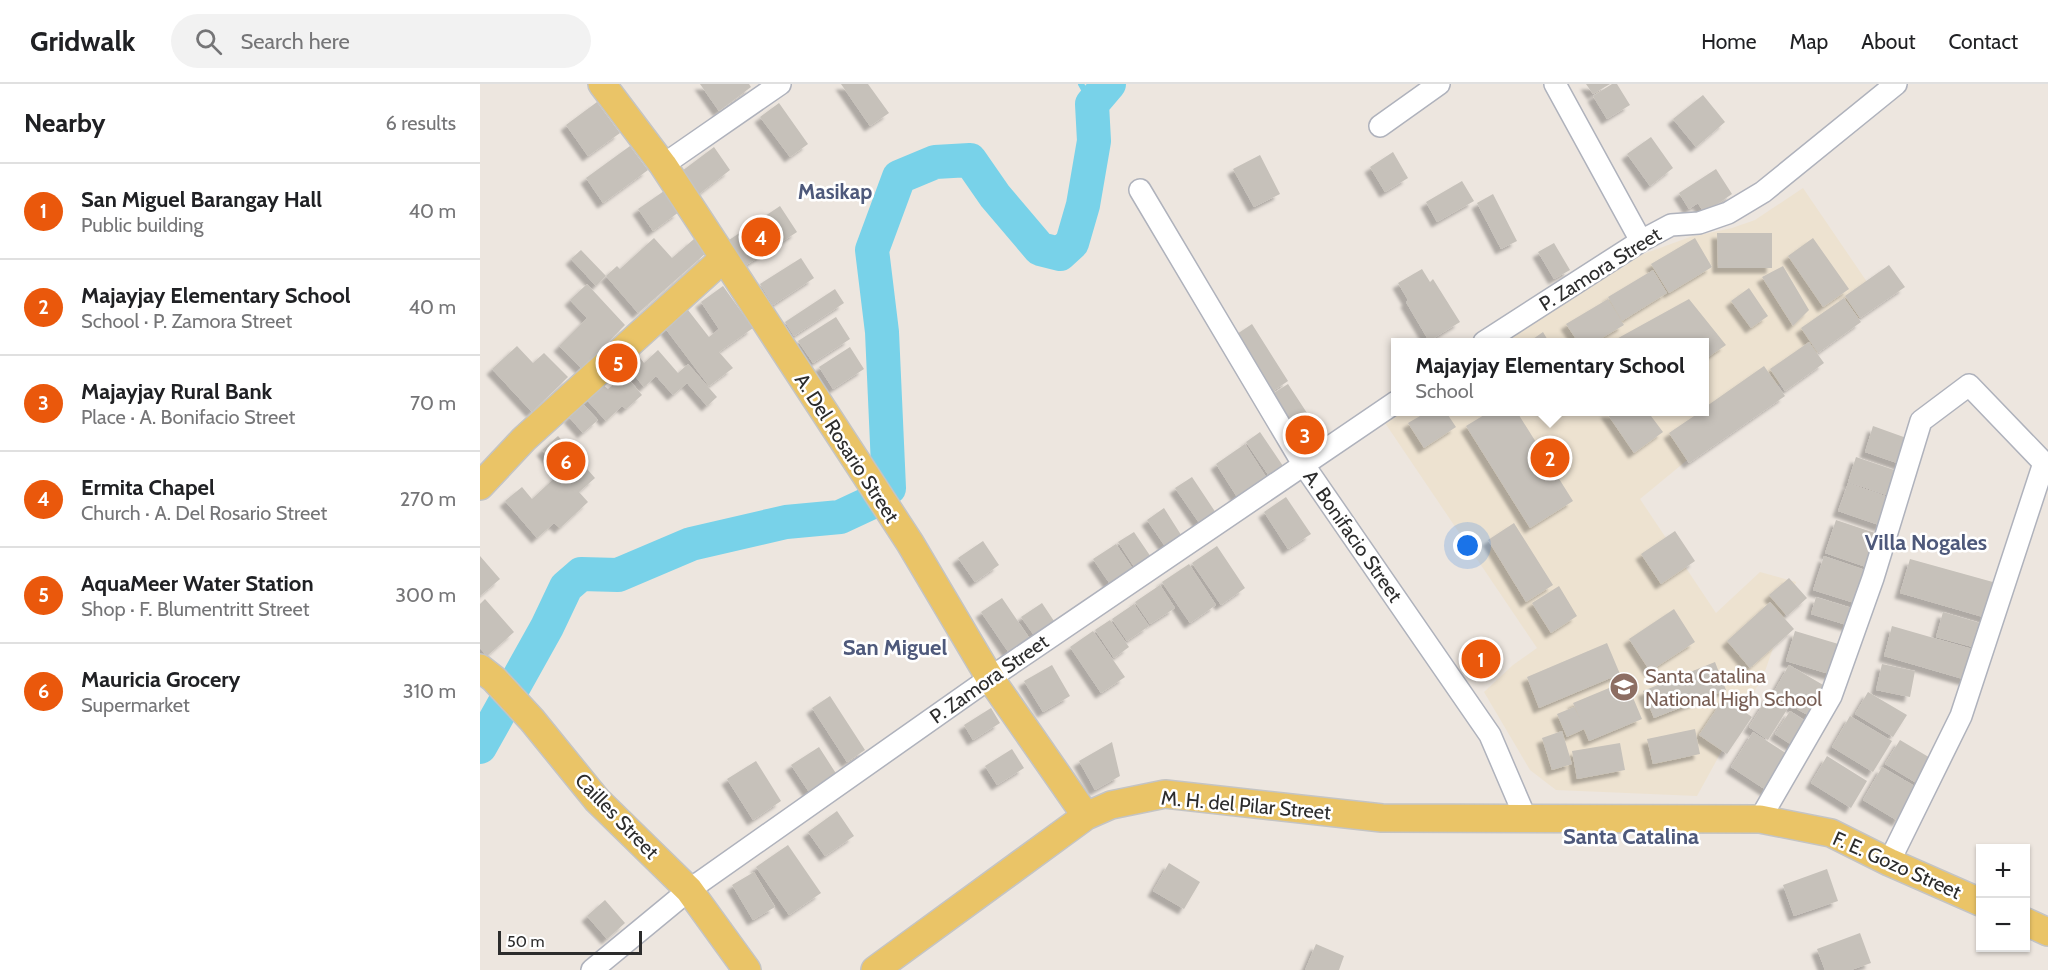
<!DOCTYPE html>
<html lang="en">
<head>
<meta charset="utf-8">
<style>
	:root { --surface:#fff; --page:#f2f2f2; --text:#202124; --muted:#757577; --line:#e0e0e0; --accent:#ea580c }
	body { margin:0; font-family:Cabin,sans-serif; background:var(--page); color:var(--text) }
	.controls { position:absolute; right:18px; bottom:18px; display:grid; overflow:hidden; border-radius:0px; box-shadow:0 2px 4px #0004 }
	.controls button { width:54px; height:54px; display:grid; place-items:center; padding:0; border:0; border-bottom:2px solid var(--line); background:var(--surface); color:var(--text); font:30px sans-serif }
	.scale { position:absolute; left:18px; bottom:15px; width:144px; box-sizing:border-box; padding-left:6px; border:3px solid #2c2c2c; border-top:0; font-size:16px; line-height:21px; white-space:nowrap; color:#2c2c2c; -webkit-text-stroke:4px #fff; paint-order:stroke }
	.you { position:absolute; left:988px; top:462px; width:21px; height:21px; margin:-15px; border:4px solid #fff; border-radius:50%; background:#1a73e8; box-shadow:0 0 0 9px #1a73e833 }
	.badge { display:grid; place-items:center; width:39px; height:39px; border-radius:50%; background:var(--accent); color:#fff; font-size:20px; font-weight:700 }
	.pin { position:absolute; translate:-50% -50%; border:3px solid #fff; box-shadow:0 2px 6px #0006 }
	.popup { position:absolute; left:911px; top:254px; width:318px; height:78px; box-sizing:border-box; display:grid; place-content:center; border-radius:0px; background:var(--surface); filter:drop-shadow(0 2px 4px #0005); font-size:20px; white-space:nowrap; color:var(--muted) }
	.popup b { font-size:22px; color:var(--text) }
	.popup::after { content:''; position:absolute; left:50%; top:100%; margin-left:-12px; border:12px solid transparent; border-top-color:var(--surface) }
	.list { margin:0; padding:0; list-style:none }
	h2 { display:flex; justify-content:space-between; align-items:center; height:78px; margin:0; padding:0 24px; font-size:26px }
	h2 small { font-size:20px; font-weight:400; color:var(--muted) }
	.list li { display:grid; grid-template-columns:39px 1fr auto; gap:18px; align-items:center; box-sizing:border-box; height:96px; padding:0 24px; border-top:2px solid var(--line) }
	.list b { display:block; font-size:22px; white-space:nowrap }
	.list p { margin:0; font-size:20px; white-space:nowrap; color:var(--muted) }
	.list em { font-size:20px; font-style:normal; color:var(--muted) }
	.icon { flex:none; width:33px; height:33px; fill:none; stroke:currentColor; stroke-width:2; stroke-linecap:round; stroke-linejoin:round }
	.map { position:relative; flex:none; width:1568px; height:886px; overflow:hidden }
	header { display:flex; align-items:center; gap:36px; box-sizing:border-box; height:84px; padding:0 30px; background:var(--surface); border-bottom:2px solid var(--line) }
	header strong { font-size:28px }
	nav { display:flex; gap:33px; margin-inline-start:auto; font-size:21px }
	.search { width:420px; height:54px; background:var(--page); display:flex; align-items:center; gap:15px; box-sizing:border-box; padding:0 21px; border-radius:33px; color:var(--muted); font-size:22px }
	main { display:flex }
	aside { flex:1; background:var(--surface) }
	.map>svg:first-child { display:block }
</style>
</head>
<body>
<header>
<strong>Gridwalk</strong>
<div class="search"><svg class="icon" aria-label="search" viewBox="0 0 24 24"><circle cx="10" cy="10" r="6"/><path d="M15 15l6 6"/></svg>Search here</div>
<nav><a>Home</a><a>Map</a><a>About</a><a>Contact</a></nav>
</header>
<main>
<aside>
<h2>Nearby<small>6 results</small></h2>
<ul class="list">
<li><span class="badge">1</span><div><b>San Miguel Barangay Hall</b><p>Public building</p></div><em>40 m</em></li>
<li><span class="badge">2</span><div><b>Majayjay Elementary School</b><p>School · P. Zamora Street</p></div><em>40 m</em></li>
<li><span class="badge">3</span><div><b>Majayjay Rural Bank</b><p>Place · A. Bonifacio Street</p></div><em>70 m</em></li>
<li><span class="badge">4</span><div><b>Ermita Chapel</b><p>Church · A. Del Rosario Street</p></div><em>270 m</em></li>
<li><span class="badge">5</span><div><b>AquaMeer Water Station</b><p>Shop · F. Blumentritt Street</p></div><em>300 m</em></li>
<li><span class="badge">6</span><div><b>Mauricia Grocery</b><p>Supermarket</p></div><em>310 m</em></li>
</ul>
</aside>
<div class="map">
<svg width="1568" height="886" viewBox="0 0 1568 886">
	<defs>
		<filter id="shadow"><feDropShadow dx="-5.5" dy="5.5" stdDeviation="1.5" flood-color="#0004"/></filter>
	</defs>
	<rect width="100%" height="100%" fill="#ede6df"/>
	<path fill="#ede2d0" d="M 1323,104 L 1400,217 L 1160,415 L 1236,529 L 1280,488 L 1316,498 L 1284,590 L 1217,712 L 1076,706 L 1050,686 L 1004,608 L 1033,581 L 1057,564 L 901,333 L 916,328 L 1224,328 L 1224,258 L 1020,258 L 1158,172 L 1210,153 L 1252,144 L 1275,136 Z"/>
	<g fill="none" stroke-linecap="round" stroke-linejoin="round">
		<path stroke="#78d2e9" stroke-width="6" d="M 601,0 L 612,20"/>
		<path stroke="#78d2e9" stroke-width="34" d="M 0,663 L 67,543 L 86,503 L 101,490 L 138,491 L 211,460 L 306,438 L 360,433 L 390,419 L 409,404 L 402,248 L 392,166 L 419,93 L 455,78 L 490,76 L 515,112 L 560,165 L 580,170 L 592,159 L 603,121 L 614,57 L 612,20 L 629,0"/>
	</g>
	<path fill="#c6c1ba" filter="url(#shadow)" d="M 220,0 L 269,0 L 271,3 L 239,27 Z
		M 361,0 L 388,0 L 409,29 L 390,42 Z
		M 1106,0 L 1130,0 L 1113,10 Z
		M 1132,0 L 1137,0 L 1150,21 L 1127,35 L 1113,12 Z
		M 1223,11 L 1245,38 L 1216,63 L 1193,35 Z
		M 117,18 L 140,49 L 108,72 L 86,41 Z
		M 299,19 L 328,60 L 310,73 L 280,33 Z
		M 1171,53 L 1193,84 L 1170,102 L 1147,70 Z
		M 150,62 L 168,86 L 123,119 L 106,94 Z
		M 234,63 L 250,86 L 219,110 L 202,87 Z
		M 913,68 L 928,94 L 905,108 L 890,83 Z
		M 780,71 L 800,110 L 774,123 L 753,85 Z
		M 1236,85 L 1252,110 L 1224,129 L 1218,119 L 1209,125 L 1199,109 Z
		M 982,97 L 994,117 L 957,138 L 946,118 Z
		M 184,107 L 199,128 L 173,147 L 158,125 Z
		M 1013,110 L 1037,157 L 1021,165 L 997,119 Z
		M 300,122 L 317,148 L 262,184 L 246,158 Z
		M 1237,149 L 1292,149 L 1292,184 L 1238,184 Z
		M 174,154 L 192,174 L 214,155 L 226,169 L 158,229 L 126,192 L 137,182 L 140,185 Z
		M 1215,154 L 1232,183 L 1189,209 L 1171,180 Z
		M 1333,154 L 1369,205 L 1343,223 L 1308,172 Z
		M 1074,159 L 1090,186 L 1074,195 L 1058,168 Z
		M 101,166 L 126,192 L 116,202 L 91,175 Z
		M 321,174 L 334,194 L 293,221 L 280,200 Z
		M 1409,181 L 1425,203 L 1380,234 L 1365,212 Z
		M 1303,182 L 1329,226 L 1313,242 L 1282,193 Z
		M 942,185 L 950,198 L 953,195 L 980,238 L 949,257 L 926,218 L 928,216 L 918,199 Z
		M 1173,186 L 1187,209 L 1142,237 L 1128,213 Z
		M 107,200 L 145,241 L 102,285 L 79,262 L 107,234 L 90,216 Z
		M 243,202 L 273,244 L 239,268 L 253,284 L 229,302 L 185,244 L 208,226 L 229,253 L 239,245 L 221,218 Z
		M 1269,204 L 1288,232 L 1271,244 L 1251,217 Z
		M 355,205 L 364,219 L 314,252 L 305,238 Z
		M 1364,214 L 1381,238 L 1338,269 L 1321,244 Z
		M 1128,215 L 1144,241 L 1115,258 L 1098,258 L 1086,240 Z
		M 1209,215 L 1246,261 L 1224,276 L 1224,258 L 1131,258 Z
		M 356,233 L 370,255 L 333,279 L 318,257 Z
		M 772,240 L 808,297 L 787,311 L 751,254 Z
		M 1063,248 L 1069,258 L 1055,258 L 1053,255 Z
		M 1329,258 L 1344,279 L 1305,307 L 1290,285 Z
		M 37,262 L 53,279 L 64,269 L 88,293 L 52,328 L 12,285 Z
		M 370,263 L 384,285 L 353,305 L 339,283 Z
		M 178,266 L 198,289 L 208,280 L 237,313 L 227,322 L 207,299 L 193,311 L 176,292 L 164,303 L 145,280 L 157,270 L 164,279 Z
		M 1284,282 L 1305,312 L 1209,379 L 1189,349 L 1220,328 L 1224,328 L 1224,324 Z
		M 145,291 L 162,311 L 146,325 L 142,322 L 126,337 L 106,315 L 122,300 L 128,305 Z
		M 808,300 L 827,329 L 808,342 L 789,312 Z
		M 103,320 L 118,336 L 103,349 L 89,333 Z
		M 947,328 L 966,328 L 976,343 L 944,364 L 928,339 Z
		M 1009,328 L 1037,328 L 1093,417 L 1050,444 L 986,342 Z
		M 1126,328 L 1168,328 L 1183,348 L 1154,369 Z
		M 825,333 L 841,358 L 825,368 L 808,344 Z
		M 1393,342 L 1432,356 L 1423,381 L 1385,368 Z
		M 780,348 L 805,385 L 791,395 L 766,358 Z
		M 78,352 L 115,394 L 99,408 L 108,418 L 80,444 L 74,439 L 57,454 L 25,417 L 42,403 L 52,415 L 81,388 L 62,366 Z
		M 765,360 L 788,396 L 759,416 L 736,380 Z
		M 1376,373 L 1420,388 L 1412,413 L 1368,398 Z
		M 712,393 L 738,432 L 722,443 L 695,404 Z
		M 1368,399 L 1411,414 L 1402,442 L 1358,427 Z
		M 806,413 L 831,450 L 808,465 L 784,428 Z
		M 684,424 L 703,454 L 687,465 L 667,436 Z
		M 1356,436 L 1404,452 L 1392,485 L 1345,469 Z
		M 1034,439 L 1073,501 L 1046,518 L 1008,456 Z
		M 1195,447 L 1215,477 L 1181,500 L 1161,470 Z
		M 654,448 L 673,476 L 657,487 L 638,458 Z
		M 503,457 L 519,481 L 495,498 L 478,474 Z
		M 636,460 L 655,488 L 632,503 L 613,475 Z
		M 737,462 L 765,504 L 741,521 L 712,479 Z
		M 0,472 L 20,495 L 0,512 Z
		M 1344,472 L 1391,488 L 1381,521 L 1333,506 Z
		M 1430,475 L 1520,500 L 1510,535 L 1420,509 Z
		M 709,480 L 736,521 L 710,539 L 682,498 Z
		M 1309,494 L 1327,514 L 1307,532 L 1289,511 Z
		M 680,501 L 695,524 L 670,540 L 655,518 Z
		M 1079,502 L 1097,532 L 1071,549 L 1052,519 Z
		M 1336,513 L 1378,526 L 1373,543 L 1331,530 Z
		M 522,514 L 550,555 L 529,569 L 501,528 Z
		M 5,515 L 34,548 L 7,572 L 0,564 L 0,520 Z
		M 1290,518 L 1314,545 L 1270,584 L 1247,557 Z
		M 562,519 L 576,540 L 556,554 L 541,533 Z
		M 654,520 L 669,542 L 647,557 L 632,535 Z
		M 1194,525 L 1215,558 L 1170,587 L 1149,555 Z
		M 1463,528 L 1507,541 L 1500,565 L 1456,553 Z
		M 630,536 L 649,563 L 634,574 L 615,546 Z
		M 1412,542 L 1499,567 L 1490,597 L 1404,572 Z
		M 613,547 L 645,593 L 621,609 L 590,563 Z
		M 1315,547 L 1365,562 L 1356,592 L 1306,577 Z
		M 1127,559 L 1140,590 L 1059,624 L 1047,593 Z
		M 1235,578 L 1246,606 L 1174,634 L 1163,607 Z
		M 1402,580 L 1435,587 L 1430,613 L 1396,606 Z
		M 572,581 L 590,612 L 563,628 L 544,597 Z
		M 1309,581 L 1350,605 L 1333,634 L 1292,611 Z
		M 1146,597 L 1162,635 L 1109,657 L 1104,645 L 1087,653 L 1077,630 L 1094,623 L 1101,637 L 1093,619 Z
		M 1388,608 L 1427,631 L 1413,653 L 1375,630 Z
		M 1289,611 L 1308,624 L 1288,656 L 1269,643 Z
		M 350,612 L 385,666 L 367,678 L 332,624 Z
		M 1244,614 L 1272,633 L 1247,670 L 1219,651 Z
		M 511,624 L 520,639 L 493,656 L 484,641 Z
		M 1310,627 L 1333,642 L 1318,665 L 1295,650 Z
		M 1370,632 L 1412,657 L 1393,688 L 1352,663 Z
		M 1215,645 L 1220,670 L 1173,680 L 1167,655 Z
		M 1082,647 L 1092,680 L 1072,686 L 1062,654 Z
		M 1273,648 L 1312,673 L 1289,708 L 1251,683 Z
		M 1420,656 L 1457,678 L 1443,703 L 1405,680 Z
		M 632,658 L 640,692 L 615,706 L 599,677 Z
		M 1140,659 L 1145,686 L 1097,695 L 1092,667 Z
		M 339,663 L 357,691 L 329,708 L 311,681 Z
		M 532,665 L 544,684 L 517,701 L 505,682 Z
		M 1347,672 L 1387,697 L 1371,724 L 1331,699 Z
		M 276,677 L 301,717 L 273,736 L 247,695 Z
		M 1402,683 L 1438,704 L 1418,737 L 1383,716 Z
		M 357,727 L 374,752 L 345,772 L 328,748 Z
		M 308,761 L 341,809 L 309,831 L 276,783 Z
		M 689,779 L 720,798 L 704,825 L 673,807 Z
		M 1347,785 L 1358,817 L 1314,832 L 1303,801 Z
		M 274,788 L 295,823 L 273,836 L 252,801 Z
		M 125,816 L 145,839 L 127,855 L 107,832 Z
		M 1380,849 L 1391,879 L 1371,886 L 1345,886 L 1337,865 Z
		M 836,860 L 864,872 L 859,886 L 825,886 Z"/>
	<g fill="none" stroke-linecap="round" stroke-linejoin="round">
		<g stroke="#afb2bc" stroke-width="24">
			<path id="minor" d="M 1075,0 L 1161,157
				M 900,42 L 959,0
				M 183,81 L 300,0
				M 660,106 L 823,380 L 1010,651 L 1046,735
				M 1004,258 L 1161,157 L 1191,141 L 1219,139 L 1248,129 L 1283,108 L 1416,0
				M 1280,735 L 1351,612 L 1393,494 L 1441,337 L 1489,301 L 1564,379 L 1481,632 L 1409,778
				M 112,886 L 209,806 L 510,594 L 916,318"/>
		</g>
		<g stroke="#c4c4c4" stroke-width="30">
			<path id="major" d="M 122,0 L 183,81 L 244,174 L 430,459 L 510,594 L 606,732
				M 0,402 L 44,355 L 244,174
				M 0,584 L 14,595 L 52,636 L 117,716 L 209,806 L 267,886
				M 1546,838 L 1568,848
				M 395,886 L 606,732 L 631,721 L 685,710 L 902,734 L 1280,735 L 1351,749 L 1409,778 L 1500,818"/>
		</g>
		<use href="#minor" stroke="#fff" stroke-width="21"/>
		<use href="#major" stroke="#eac467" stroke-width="27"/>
	</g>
	<defs>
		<g id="school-disc" transform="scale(1.5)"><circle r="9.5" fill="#8d6e63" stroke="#fff"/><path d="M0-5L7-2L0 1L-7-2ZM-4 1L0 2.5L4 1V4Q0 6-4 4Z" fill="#fff"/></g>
	</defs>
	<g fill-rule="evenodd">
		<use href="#school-disc" x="1144" y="603"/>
	</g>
	<g text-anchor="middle" stroke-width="5" stroke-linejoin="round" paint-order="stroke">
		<g font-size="20" fill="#2c2c2c" stroke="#fff">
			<text transform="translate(1120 185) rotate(-32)" y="7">P. Zamora Street</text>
			<text transform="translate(367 364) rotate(57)" y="7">A. Del Rosario Street</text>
			<text transform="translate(873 452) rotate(55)" y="7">A. Bonifacio Street</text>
			<text transform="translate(509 595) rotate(-35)" y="7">P. Zamora Street</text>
			<text transform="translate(766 721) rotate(5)" y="7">M. H. del Pilar Street</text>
			<text transform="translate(137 732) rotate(46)" y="7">Cailles Street</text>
			<text transform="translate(1417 781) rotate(24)" y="7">F. E. Gozo Street</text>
		</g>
		<g font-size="20" fill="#785e54" stroke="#fff" text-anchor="start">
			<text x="1165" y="599">Santa Catalina<tspan x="1165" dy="23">National High School</tspan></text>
		</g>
		<g font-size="21" font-weight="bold" fill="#4e597b" stroke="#fff">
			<text x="355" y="115">Masikap</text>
		</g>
		<g font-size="22" font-weight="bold" fill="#4e597b" stroke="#fff">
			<text x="1446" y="466">Villa Nogales</text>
			<text x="415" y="571">San Miguel</text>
			<text x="1151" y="760">Santa Catalina</text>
		</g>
	</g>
</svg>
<div class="controls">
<button>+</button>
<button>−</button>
</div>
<div class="scale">50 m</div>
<div class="you"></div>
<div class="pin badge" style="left:1001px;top:575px">1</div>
<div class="pin badge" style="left:1070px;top:374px">2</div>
<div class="popup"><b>Majayjay Elementary School</b>School</div>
<div class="pin badge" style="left:825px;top:351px">3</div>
<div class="pin badge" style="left:281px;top:153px">4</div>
<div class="pin badge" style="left:138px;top:279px">5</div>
<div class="pin badge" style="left:86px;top:377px">6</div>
</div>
</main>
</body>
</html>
